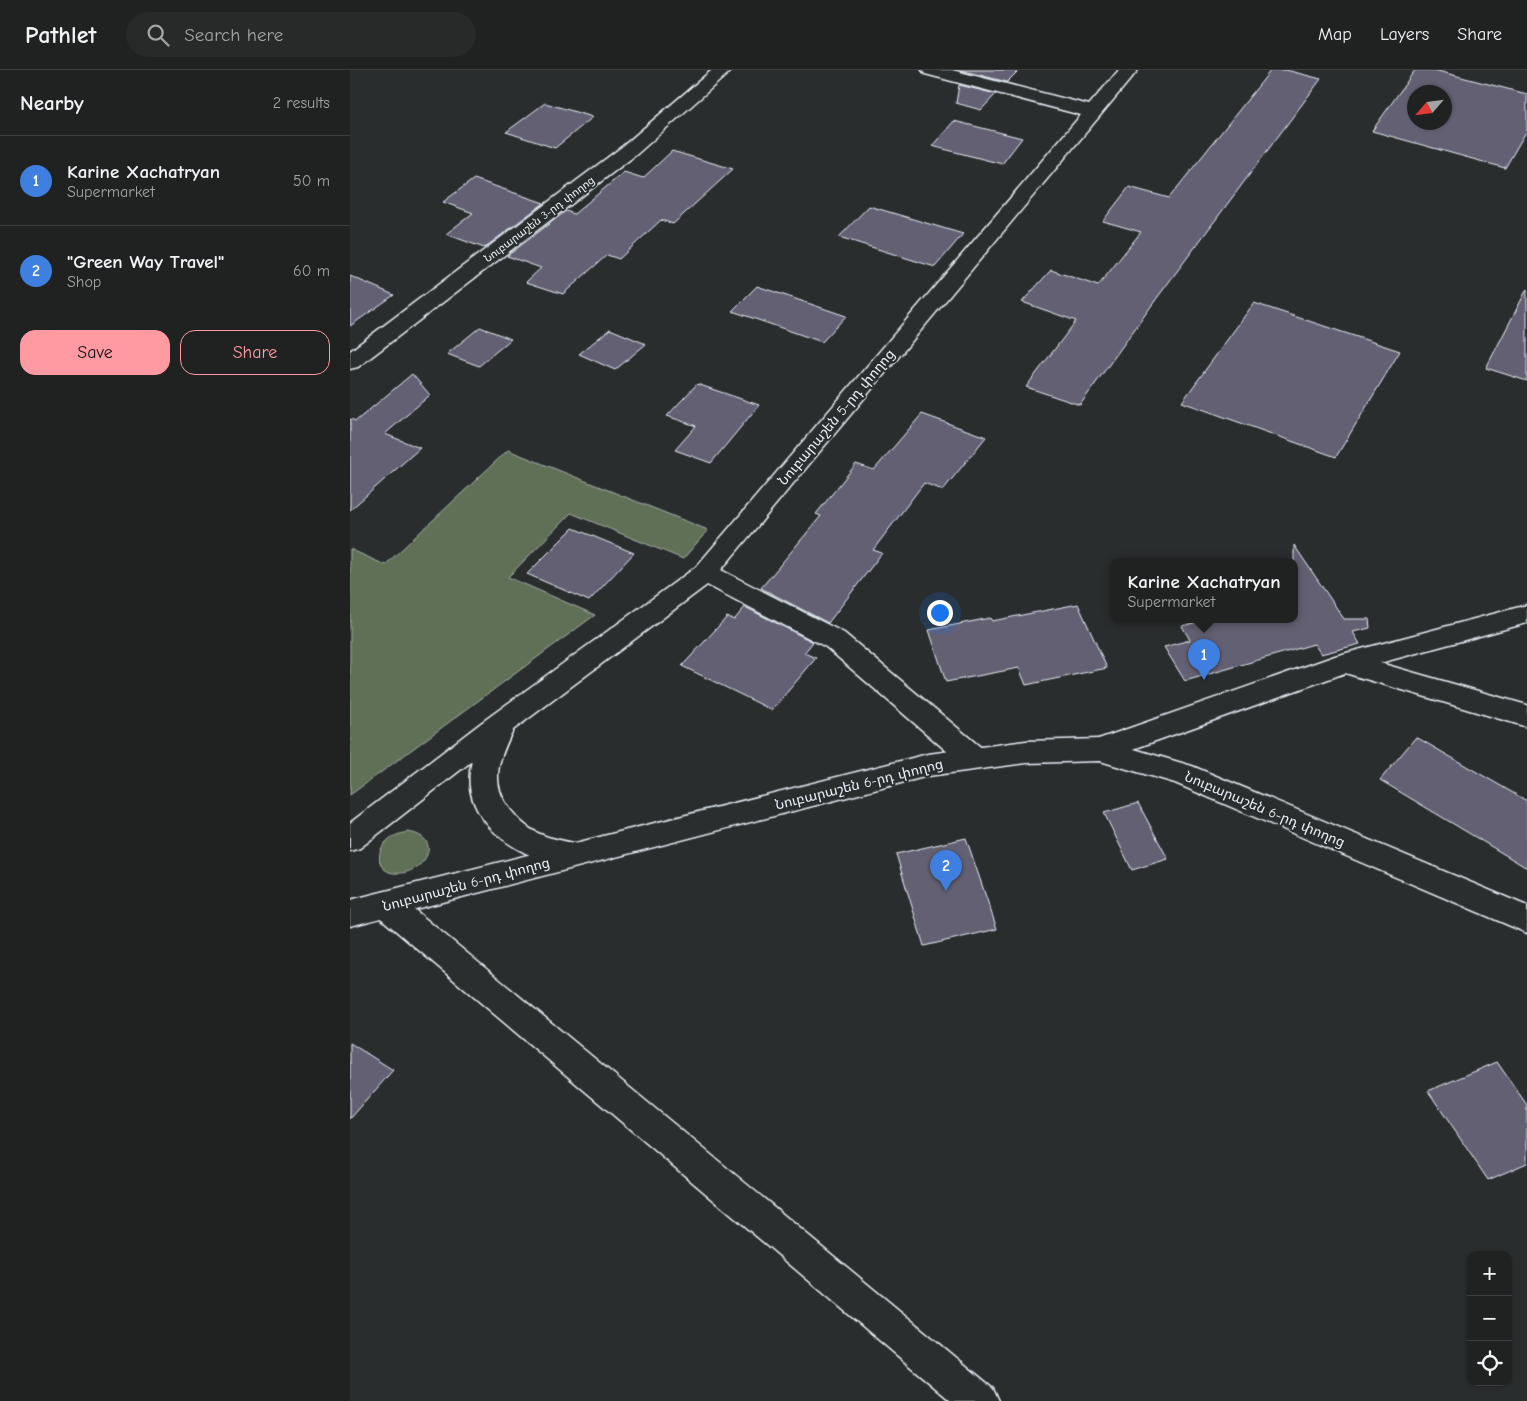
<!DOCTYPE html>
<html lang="en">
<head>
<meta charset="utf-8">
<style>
	:root { --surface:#202222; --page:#282a2a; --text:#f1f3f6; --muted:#a2a4a5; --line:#3d3f40; --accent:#ff9aa2 }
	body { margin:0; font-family:"Comic Neue","Noto Sans Armenian",sans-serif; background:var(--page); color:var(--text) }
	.controls { position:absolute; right:15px; bottom:15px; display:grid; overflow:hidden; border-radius:10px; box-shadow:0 1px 4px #0004 }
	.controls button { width:45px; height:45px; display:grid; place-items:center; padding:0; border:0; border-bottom:1px solid var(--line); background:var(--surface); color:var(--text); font:25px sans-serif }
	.compass { position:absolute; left:1057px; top:15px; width:45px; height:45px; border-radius:50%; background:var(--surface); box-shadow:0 1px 4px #0004; rotate:242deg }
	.you { position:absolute; left:589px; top:542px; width:18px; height:18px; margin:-12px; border:4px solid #fff; border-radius:50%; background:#1a73e8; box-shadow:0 0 0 8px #1a73e833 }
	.badge { display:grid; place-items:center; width:32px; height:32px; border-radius:50%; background:var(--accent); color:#fff; font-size:16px; font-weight:700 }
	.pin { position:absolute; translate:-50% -41px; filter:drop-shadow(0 1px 2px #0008) }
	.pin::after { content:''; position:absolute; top:26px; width:18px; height:15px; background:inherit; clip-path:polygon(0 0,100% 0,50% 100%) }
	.popup { position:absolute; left:760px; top:488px; width:188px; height:65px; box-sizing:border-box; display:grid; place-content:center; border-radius:10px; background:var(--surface); filter:drop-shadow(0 1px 4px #0005); font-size:16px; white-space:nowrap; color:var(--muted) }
	.popup b { font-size:19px; color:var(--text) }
	.popup::after { content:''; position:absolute; left:50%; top:100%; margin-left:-10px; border:10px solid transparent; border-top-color:var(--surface) }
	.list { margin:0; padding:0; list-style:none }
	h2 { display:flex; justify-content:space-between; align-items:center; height:65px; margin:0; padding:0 20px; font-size:21px }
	h2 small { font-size:16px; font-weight:400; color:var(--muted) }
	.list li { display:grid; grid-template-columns:32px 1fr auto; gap:15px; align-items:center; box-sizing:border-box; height:90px; padding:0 20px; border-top:1px solid var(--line) }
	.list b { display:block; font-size:19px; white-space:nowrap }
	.list p { margin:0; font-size:16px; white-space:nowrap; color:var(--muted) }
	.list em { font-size:16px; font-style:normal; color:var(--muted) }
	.actions { display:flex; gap:10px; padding:15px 20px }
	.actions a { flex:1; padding:11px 0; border:1px solid var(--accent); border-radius:15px; text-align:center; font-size:18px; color:var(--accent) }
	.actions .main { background:var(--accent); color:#111 }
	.icon { flex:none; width:28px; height:28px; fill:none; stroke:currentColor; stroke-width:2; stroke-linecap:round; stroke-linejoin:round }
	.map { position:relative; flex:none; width:1177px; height:1331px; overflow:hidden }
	header { display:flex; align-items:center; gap:30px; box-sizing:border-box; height:70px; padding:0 25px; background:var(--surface); border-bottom:1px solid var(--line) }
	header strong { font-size:24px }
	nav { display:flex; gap:28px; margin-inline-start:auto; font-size:18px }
	.search { width:350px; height:45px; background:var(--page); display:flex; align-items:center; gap:12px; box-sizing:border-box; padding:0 18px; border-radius:28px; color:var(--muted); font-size:19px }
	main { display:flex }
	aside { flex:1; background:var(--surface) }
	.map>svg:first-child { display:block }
</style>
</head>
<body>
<header>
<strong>Pathlet</strong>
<div class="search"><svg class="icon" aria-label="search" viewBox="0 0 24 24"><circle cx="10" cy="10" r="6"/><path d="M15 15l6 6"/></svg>Search here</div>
<nav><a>Map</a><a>Layers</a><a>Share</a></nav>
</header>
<main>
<aside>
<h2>Nearby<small>2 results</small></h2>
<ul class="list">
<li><span class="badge" style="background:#3f7fe0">1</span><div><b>Karine Xachatryan</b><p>Supermarket</p></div><em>50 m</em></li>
<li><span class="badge" style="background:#3f7fe0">2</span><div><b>&quot;Green Way Travel&quot;</b><p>Shop</p></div><em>60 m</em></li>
</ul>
<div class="actions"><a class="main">Save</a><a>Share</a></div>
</aside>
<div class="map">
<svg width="1177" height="1331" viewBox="0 0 1177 1331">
	<rect width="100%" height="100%" fill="#2a2d2e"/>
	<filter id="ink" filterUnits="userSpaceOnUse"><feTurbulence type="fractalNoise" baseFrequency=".02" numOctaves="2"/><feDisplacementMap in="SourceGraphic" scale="10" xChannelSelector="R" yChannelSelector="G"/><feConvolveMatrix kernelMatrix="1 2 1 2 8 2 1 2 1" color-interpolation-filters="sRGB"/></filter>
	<g filter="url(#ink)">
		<path fill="#616f57" stroke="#a4b0a8" d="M 158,380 L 358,460 L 333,489 L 221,443 L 158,507 L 245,545 L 0,725 L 0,479 L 35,495 Z
			M 58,762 C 97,768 73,807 43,803 C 26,800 26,781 37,771 C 43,765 50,764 58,762 Z"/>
		<path fill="#646173" stroke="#e8f1f8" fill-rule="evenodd" d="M 610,0 L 669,0 L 657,12 Z
			M 921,0 L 936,0 L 971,9 L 807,228 L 730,335 L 676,317 L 726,251 L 672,232 L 701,200 L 748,216 L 791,162 L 753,151 L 779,117 L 819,128 Z
			M 1065,0 L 1084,0 L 1177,24 L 1177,60 L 1155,98 L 1022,61 ZM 1064,22 L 1094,22 L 1094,52 L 1064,52 Z
			M 609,15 L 646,24 L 631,40 L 606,33 Z
			M 195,33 L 243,47 L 205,78 L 156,62 Z
			M 604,51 L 672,68 L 652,94 L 582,76 Z
			M 322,81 L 383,99 L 323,154 L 311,150 L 269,189 L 257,185 L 213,224 L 176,212 L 191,198 L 157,186 L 216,141 L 224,144 L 274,102 L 293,108 Z
			M 124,109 L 194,133 L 134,178 L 96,164 L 123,143 L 93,132 Z
			M 519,136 L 613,164 L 585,197 L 489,167 Z
			M 0,206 L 44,225 L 0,256 Z
			M 407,216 L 496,246 L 472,272 L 382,241 Z
			M 1177,219 L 1177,311 L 1136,298 Z
			M 904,233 L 1050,281 L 986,387 L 832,332 Z
			M 130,257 L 161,269 L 129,296 L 97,284 Z
			M 260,259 L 296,274 L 265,300 L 229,284 Z
			M 62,304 L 80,325 L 35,364 L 70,378 L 0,440 L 0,349 L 6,351 Z
			M 347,314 L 409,335 L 361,393 L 325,380 L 346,356 L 317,346 Z
			M 572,344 L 636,367 L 593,420 L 574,413 L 523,480 L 532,483 L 478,553 L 411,518 L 471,446 L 466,444 L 506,394 L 524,400 Z
			M 223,458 L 284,483 L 239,531 L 177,504 Z
			M 944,475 L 994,549 L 1019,549 L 1020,558 L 1003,562 L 1010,574 L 971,584 L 964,574 L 835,611 L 814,577 L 840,570 L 832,556 L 859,549 L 944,549 Z
			M 728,534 L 757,598 L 676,615 L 669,598 L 596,612 L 579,560 L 640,548 L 642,551 Z
			M 395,537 L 463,572 L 454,583 L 466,588 L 422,640 L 332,596 L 377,547 L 384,550 Z
			M 1066,667 L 1177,731 L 1177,798 L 1030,710 Z
			M 788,733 L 818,789 L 782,800 L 754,743 Z
			M 616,768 L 647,859 L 574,876 L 546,784 Z
			M 0,973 L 43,1000 L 0,1049 Z
			M 1147,992 L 1177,1035 L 1177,1093 L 1138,1110 L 1078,1021 Z"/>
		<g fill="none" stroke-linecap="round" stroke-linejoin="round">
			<g stroke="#e8f1f8" stroke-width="3">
				<path id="minor" d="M 362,0 L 382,0 L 287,84 L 8,297 L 0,299 L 0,281 L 273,76 Z
					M 572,0 L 602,0 L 739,35 L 769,0 L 788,0 L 371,500 L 494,563 L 634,680 L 638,688 L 634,696 L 624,699 L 614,696 L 476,577 L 357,515 L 163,660 C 148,690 138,716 164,744 C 172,754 183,762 195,766 C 209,771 223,772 236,776 L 241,785 L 236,794 C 224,798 215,795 202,792 C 157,782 108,743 122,691 L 10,778 L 0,781 L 0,753 L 131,653 L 346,497 L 731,45 L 575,4 Z
					M 1177,535 L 1177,553 L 1030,593 L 1177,635 L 1177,657 L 995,603 L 750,691 L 740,688 L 736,680 L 740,672 L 985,586 Z
					M 37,822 L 48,826 L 643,1318 L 649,1331 L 601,1331 L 26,844 L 22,835 L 26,826 Z"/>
			</g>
			<g stroke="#e8f1f8" stroke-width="3">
				<path id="major" d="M 750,669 L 842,696 L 1177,836 L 1177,863 L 825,713 L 750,691 L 676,693 L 578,706 L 0,856 L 0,830 L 578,684 L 676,671 Z"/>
			</g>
			<use href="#minor" fill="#2a2d2e" fill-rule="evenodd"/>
			<use href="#major" fill="#2a2d2e" fill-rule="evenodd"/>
		</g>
	</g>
	<g text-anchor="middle" stroke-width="4" stroke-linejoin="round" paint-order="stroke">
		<g font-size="11" fill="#e8f1f8" stroke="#2a2d2e">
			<text transform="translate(189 149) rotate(-37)" y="4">Նուբարաշեն 3-րդ փողոց</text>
		</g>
		<g font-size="14" fill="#e8f1f8" stroke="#2a2d2e">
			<text transform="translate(486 347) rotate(-50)" y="5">Նուբարաշեն 5-րդ փողոց</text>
			<text transform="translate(509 714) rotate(-14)" y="5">Նուբարաշեն 6-րդ փողոց</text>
			<text transform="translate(915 739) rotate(23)" y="5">Նուբարաշեն 6-րդ փողոց</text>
			<text transform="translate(116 814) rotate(-15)" y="5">Նուբարաշեն 6-րդ փողոց</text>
		</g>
	</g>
</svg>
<div class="controls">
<button>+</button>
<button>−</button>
<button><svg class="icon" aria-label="locate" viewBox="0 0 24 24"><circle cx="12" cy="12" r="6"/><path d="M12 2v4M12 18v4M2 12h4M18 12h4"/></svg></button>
</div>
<svg class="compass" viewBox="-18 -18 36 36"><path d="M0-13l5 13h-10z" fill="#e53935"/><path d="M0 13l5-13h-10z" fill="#a2a4a5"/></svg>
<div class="you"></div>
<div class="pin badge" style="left:854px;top:610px;background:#3f7fe0">1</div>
<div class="popup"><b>Karine Xachatryan</b>Supermarket</div>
<div class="pin badge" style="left:596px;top:821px;background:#3f7fe0">2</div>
</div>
</main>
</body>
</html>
